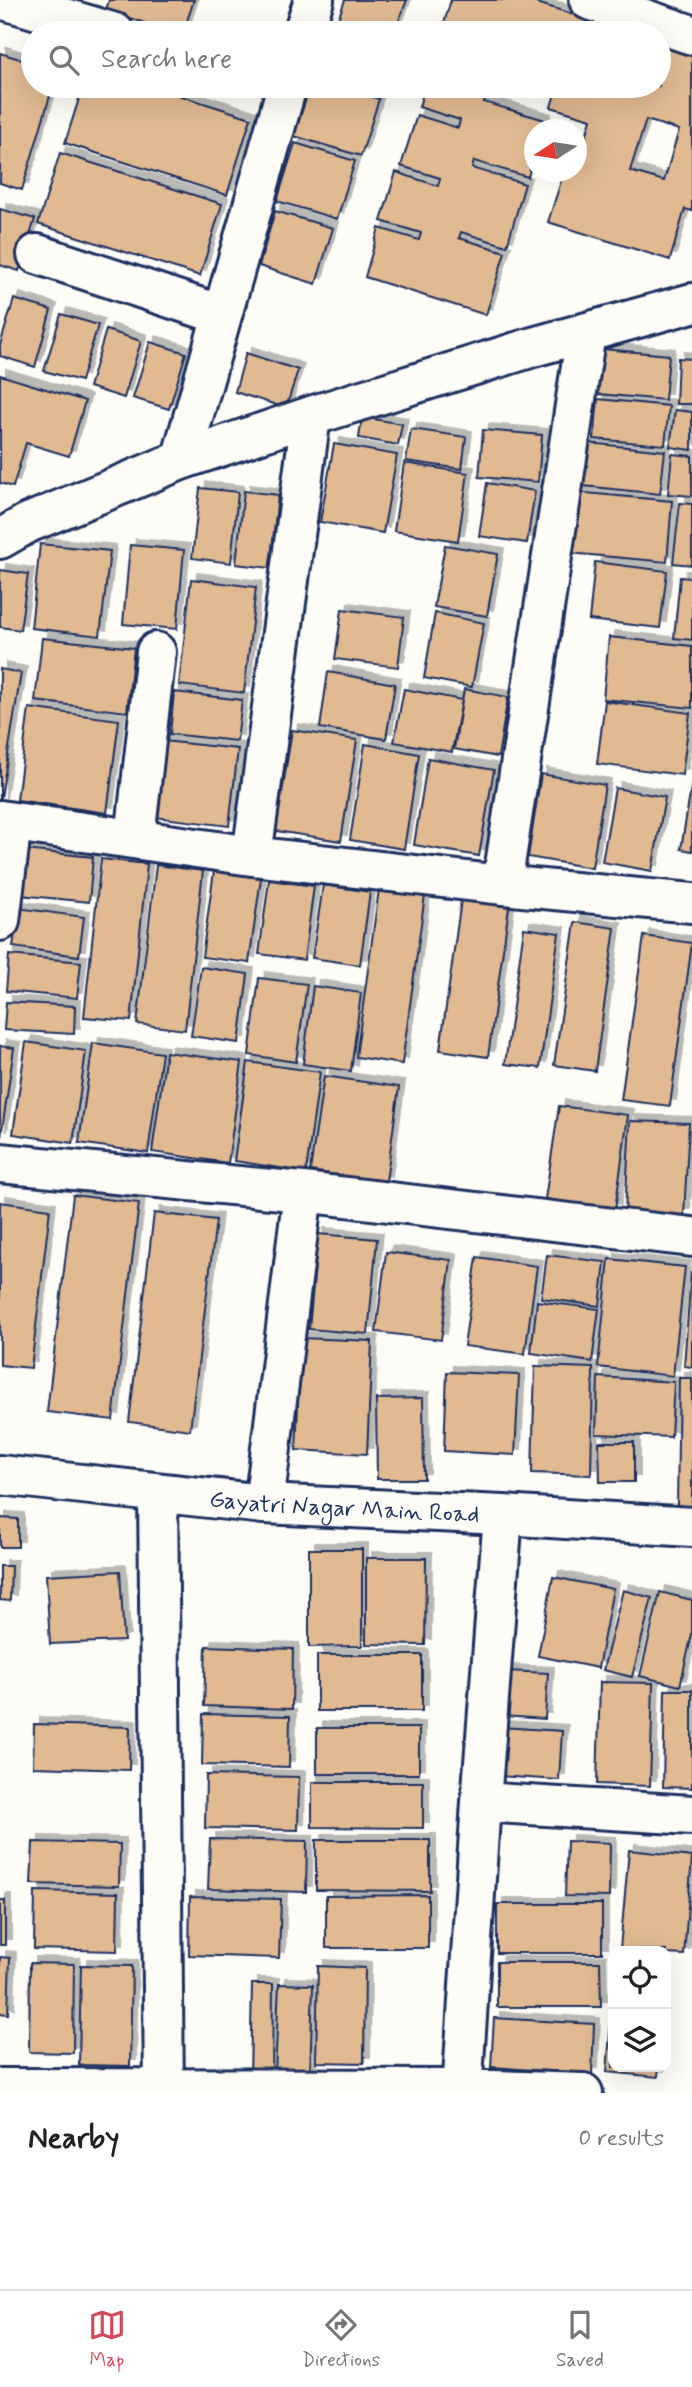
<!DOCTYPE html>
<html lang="en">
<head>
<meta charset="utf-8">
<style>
	:root { --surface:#fff; --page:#f6f6f6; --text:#222; --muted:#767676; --line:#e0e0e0; --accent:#d1495b }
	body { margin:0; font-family:Mynerve,sans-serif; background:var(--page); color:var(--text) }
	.controls { position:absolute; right:21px; bottom:21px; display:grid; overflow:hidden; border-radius:14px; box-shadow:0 7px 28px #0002 }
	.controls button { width:63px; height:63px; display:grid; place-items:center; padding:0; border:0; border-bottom:2px solid var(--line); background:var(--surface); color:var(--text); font:35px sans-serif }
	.compass { position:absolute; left:524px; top:119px; width:63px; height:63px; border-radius:50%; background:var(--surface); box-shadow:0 7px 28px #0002; rotate:258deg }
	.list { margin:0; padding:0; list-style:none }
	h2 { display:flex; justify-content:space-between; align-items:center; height:91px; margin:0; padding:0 28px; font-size:30px }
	h2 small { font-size:23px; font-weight:400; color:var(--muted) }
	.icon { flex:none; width:38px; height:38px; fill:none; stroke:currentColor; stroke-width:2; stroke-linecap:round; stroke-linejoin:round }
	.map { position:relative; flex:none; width:692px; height:2093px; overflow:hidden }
	.search { position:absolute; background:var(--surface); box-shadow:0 7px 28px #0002; left:21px; right:21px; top:21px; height:77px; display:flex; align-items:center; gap:18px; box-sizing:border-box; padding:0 24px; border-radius:38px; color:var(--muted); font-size:26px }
	.sheet { height:196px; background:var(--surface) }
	nav { display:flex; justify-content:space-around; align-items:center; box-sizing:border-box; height:98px; border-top:2px solid var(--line); background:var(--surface); font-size:19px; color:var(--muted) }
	nav a { display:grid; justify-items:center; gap:4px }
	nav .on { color:var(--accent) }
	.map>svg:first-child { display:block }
</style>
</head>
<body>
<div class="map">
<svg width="692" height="2093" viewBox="0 0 692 2093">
	<defs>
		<filter id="shadow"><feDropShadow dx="6" dy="-6" stdDeviation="0" flood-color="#0004"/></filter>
	</defs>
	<rect width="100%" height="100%" fill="#fdfcf7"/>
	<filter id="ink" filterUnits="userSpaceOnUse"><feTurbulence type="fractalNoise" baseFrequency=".0143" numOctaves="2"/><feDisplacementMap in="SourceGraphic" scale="14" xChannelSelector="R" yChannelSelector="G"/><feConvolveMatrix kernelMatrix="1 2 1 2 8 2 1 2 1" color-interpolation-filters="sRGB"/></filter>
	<g filter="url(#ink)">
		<path fill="#e1ba92" stroke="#1b2f5e" stroke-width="2" fill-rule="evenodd" filter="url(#shadow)" d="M 109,0 L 194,0 L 183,33 L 174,33 L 106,10 Z
			M 345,0 L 407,0 L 394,33 L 333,33 Z
			M 451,0 L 527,0 L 635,33 L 441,33 Z
			M 659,41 L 692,51 L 692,211 L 685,209 L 670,260 L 548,222 L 564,172 L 576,172 L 591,119 L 551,107 L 557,87 L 552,86 L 659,86 ZM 646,120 L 679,130 L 664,181 L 630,171 Z
			M 0,53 L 33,63 L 33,86 L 53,86 L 22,190 L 0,183 Z
			M 83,86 L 150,86 L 251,118 L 227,195 L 65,143 Z
			M 310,86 L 336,86 L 379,99 L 361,156 L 294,136 Z
			M 425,86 L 489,86 L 484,102 L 545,120 L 542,130 L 534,130 L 534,154 L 528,177 L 474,161 L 472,168 L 525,184 L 507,246 L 461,232 L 459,238 L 505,252 L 486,315 L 365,277 L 379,228 L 419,240 L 421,233 L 381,221 L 396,172 L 438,186 L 440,178 L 401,166 L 417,115 L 458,128 L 460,120 L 419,107 Z
			M 295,143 L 355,161 L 337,219 L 277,201 Z
			M 60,153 L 222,204 L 200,276 L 38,224 Z
			M 0,209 L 35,219 L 19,271 L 0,265 Z
			M 275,211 L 333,228 L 316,284 L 259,266 Z
			M 14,299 L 51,310 L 35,367 L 0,356 L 0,345 Z
			M 61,314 L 98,325 L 81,381 L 44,371 Z
			M 106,330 L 141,341 L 124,398 L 89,387 Z
			M 150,342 L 186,353 L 169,409 L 133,398 Z
			M 602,349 L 669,355 L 665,400 L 598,394 Z
			M 246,353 L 298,370 L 286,408 L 235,392 Z
			M 678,358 L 692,359 L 692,404 L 676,404 Z
			M 0,375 L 85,401 L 69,456 L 26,443 L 13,487 L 0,483 Z
			M 598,399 L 669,406 L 665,445 L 594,439 Z
			M 675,410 L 692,412 L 692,450 L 670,447 Z
			M 362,417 L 402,424 L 398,445 L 359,438 Z
			M 411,429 L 466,437 L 462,469 L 406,461 Z
			M 483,430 L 542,435 L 538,482 L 479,477 Z
			M 588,443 L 665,451 L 660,494 L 584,486 Z
			M 334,444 L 397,455 L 383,533 L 320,522 Z
			M 672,454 L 692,456 L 692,496 L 668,494 Z
			M 404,463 L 468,473 L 458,541 L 394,531 Z
			M 487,483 L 535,491 L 527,543 L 479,536 Z
			M 200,488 L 238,492 L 231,563 L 192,558 Z
			M 244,491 L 278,495 L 270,568 L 236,564 Z
			M 575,492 L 672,501 L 667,562 L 569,553 Z
			M 680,503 L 692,504 L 692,565 L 673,563 Z
			M 40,544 L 110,551 L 100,636 L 31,628 Z
			M 130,545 L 184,550 L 177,629 L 123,624 Z
			M 445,545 L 498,554 L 487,616 L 434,607 Z
			M 595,562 L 667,571 L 660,628 L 589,620 Z
			M 0,570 L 28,574 L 20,630 L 0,627 Z
			M 680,577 L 692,578 L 692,640 L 674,638 Z
			M 191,579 L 256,587 L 244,693 L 179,685 Z
			M 342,609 L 404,617 L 398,667 L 335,659 Z
			M 435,613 L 484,623 L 472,687 L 424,678 Z
			M 609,637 L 692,646 L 692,708 L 603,699 Z
			M 42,638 L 134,648 L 127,712 L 35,701 Z
			M 0,669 L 21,673 L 0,804 Z
			M 328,672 L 395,684 L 386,739 L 320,728 Z
			M 404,689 L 462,700 L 452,752 L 394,742 Z
			M 464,689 L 508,697 L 498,757 L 454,749 Z
			M 174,692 L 242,700 L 237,741 L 170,734 Z
			M 605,701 L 690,713 L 682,775 L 597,764 Z
			M 29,708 L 119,720 L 107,813 L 17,800 Z
			M 292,730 L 357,740 L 341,841 L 276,831 Z
			M 163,741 L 238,749 L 229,826 L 154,817 Z
			M 365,744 L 419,754 L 404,849 L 350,840 Z
			M 428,758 L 494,770 L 479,856 L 414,845 Z
			M 541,774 L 605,785 L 592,868 L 528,857 Z
			M 692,782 L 692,851 L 681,849 Z
			M 615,788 L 665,797 L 652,871 L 602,862 Z
			M 24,850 L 93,857 L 89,902 L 20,895 Z
			M 101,859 L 147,864 L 131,1021 L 84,1017 Z
			M 156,865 L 203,871 L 185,1030 L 137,1024 Z
			M 214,871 L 261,878 L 249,963 L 202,957 Z
			M 269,880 L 314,886 L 304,960 L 259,954 Z
			M 323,885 L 370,892 L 360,965 L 312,958 Z
			M 379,889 L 425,895 L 402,1064 L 356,1057 Z
			M 461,900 L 509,907 L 488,1057 L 440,1050 Z
			M 18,908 L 84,917 L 79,956 L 13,947 Z
			M 575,922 L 615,928 L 595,1071 L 554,1065 Z
			M 524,928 L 559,933 L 540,1068 L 505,1064 Z
			M 644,936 L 692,943 L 670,1106 L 621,1100 Z
			M 9,955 L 81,962 L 77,998 L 6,991 Z
			M 201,967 L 248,974 L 239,1043 L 191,1036 Z
			M 259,978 L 307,984 L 296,1062 L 249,1055 Z
			M 313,986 L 361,993 L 351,1071 L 303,1064 Z
			M 6,1002 L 75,1006 L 74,1034 L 4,1030 Z
			M 26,1042 L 86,1051 L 73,1143 L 13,1134 Z
			M 93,1043 L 162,1053 L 148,1153 L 79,1143 Z
			M 0,1046 L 14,1048 L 1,1137 L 0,1137 Z
			M 166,1052 L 242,1062 L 228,1163 L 152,1152 Z
			M 248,1062 L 320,1072 L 306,1172 L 234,1161 Z
			M 324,1076 L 399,1087 L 386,1182 L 310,1171 Z
			M 559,1106 L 628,1115 L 615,1210 L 545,1199 Z
			M 630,1121 L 689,1123 L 684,1215 L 625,1212 Z
			M 73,1195 L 139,1203 L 113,1420 L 47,1412 Z
			M 0,1202 L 50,1209 L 31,1368 L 0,1365 Z
			M 154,1213 L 216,1220 L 190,1430 L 129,1422 Z
			M 318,1234 L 377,1239 L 368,1334 L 309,1329 Z
			M 386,1252 L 451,1260 L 441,1340 L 376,1332 Z
			M 547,1255 L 605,1262 L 600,1306 L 541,1298 Z
			M 477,1257 L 537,1266 L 525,1354 L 464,1346 Z
			M 609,1259 L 685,1267 L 673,1376 L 598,1367 Z
			M 691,1273 L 692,1273 L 692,1367 L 684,1366 Z
			M 537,1301 L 599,1309 L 592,1362 L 531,1353 Z
			M 301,1338 L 372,1341 L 367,1454 L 296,1450 Z
			M 535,1366 L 593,1368 L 591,1475 L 532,1473 Z
			M 447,1372 L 519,1375 L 515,1455 L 444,1451 Z
			M 598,1377 L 674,1382 L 671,1437 L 596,1434 Z
			M 679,1378 L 692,1378 L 692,1506 L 677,1506 Z
			M 423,1398 L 424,1479 L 377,1479 L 376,1399 Z
			M 599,1442 L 634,1442 L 634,1482 L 600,1482 Z
			M 0,1518 L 18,1519 L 18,1547 L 0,1547 Z
			M 309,1549 L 362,1549 L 362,1646 L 309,1647 Z
			M 366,1558 L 426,1558 L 425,1645 L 366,1644 Z
			M 0,1566 L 11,1566 L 10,1601 L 0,1600 Z
			M 120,1571 L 124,1641 L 50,1644 L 46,1575 Z
			M 553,1577 L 613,1589 L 598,1668 L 538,1656 Z
			M 623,1590 L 652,1598 L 632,1677 L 603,1670 Z
			M 660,1592 L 692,1600 L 692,1634 L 680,1686 L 640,1676 Z
			M 206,1646 L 293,1649 L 292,1709 L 204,1706 Z
			M 317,1655 L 422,1655 L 422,1711 L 317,1711 Z
			M 506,1671 L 548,1673 L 545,1719 L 503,1716 Z
			M 600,1682 L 653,1683 L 650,1786 L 597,1784 Z
			M 665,1690 L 692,1690 L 692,1788 L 663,1787 Z
			M 203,1714 L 290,1716 L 289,1767 L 202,1765 Z
			M 34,1724 L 130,1727 L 129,1770 L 33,1767 Z
			M 501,1727 L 562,1731 L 559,1780 L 498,1776 Z
			M 317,1728 L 419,1728 L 419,1774 L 317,1774 Z
			M 206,1775 L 299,1777 L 298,1830 L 205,1828 Z
			M 312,1782 L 423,1782 L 423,1828 L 312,1827 Z
			M 210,1839 L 307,1841 L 306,1892 L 208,1889 Z
			M 316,1840 L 430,1840 L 430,1891 L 316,1890 Z
			M 567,1841 L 610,1843 L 609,1897 L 565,1896 Z
			M 33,1842 L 120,1844 L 119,1886 L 31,1884 Z
			M 629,1850 L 692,1857 L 684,1955 L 666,1954 L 666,1951 L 620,1949 Z
			M 35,1891 L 118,1893 L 117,1951 L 34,1949 Z
			M 428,1895 L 428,1948 L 326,1948 L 326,1896 Z
			M 190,1897 L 281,1899 L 279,1958 L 189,1955 Z
			M 0,1900 L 5,1900 L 5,1945 L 0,1945 Z
			M 497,1904 L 602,1904 L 602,1953 L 497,1953 Z
			M 0,1957 L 10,1958 L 8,2014 L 0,2013 Z
			M 497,1962 L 600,1962 L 601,2007 L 497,2007 Z
			M 30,1963 L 74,1964 L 73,2053 L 29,2052 Z
			M 81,1965 L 132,1966 L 130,2066 L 79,2065 Z
			M 318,1966 L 365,1968 L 364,2063 L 316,2062 Z
			M 252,1984 L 273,1984 L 272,2077 L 250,2076 Z
			M 279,1984 L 313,1985 L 310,2075 L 275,2074 Z
			M 613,1994 L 613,2067 L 659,2067 L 658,2077 L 607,2072 Z
			M 494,2018 L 594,2024 L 592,2074 L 491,2067 Z"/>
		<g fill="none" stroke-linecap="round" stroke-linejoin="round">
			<g stroke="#1b2f5e" stroke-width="44">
				<path id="street" d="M 4,0 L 115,33
					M 589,0 L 692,35
					M 303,33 L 314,0
					M 37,254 L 222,315
					M 181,460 L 287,86
					M 0,539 L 28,523 L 181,460 L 311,416 L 533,347 L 692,303
					M 0,820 L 252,856 L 502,885 L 692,903
					M 135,838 L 156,652
					M 252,856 L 311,416
					M 502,885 L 586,333
					M 0,921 L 12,822
					M 0,1163 L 303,1192 L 692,1237
					M 158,1493 L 164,2093
					M 264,1504 L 303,1192
					M 481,1802 L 692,1815
					M 0,2088 L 462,2089 L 583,2093
					M 462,2093 L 481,1802 L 503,1515"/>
			</g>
			<g stroke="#1b2f5e" stroke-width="44">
				<g id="secondary">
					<path id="s1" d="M 0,1475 L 264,1504 L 503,1515 L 692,1527"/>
				</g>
			</g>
			<use href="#street" stroke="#fdfcf7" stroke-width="38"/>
			<use href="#secondary" stroke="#fdfcf7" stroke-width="38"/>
		</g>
	</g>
	<g text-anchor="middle" stroke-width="5" stroke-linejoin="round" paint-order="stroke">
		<g font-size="24" fill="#1b2f5e" stroke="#fdfcf7">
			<text dy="8" stroke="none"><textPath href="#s1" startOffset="346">Gayatri Nagar Main Road</textPath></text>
		</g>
	</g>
</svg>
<div class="controls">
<button><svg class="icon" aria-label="locate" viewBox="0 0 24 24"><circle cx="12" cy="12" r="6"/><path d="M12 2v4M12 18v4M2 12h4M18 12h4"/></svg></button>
<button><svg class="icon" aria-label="layers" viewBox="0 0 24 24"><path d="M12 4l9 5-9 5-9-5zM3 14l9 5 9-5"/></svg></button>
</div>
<svg class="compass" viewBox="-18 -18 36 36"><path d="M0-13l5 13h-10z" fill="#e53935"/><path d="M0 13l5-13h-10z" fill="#767676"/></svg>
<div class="search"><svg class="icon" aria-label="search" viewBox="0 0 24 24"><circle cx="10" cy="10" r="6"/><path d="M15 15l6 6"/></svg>Search here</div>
</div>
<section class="sheet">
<h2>Nearby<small>0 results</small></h2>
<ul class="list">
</ul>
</section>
<nav>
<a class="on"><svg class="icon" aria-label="map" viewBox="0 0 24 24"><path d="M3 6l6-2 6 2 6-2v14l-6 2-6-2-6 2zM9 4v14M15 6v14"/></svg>Map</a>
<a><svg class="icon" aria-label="directions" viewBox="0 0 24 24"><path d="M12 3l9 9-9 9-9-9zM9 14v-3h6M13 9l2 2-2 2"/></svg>Directions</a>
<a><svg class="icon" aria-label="saved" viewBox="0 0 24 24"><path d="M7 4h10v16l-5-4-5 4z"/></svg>Saved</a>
</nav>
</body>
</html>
